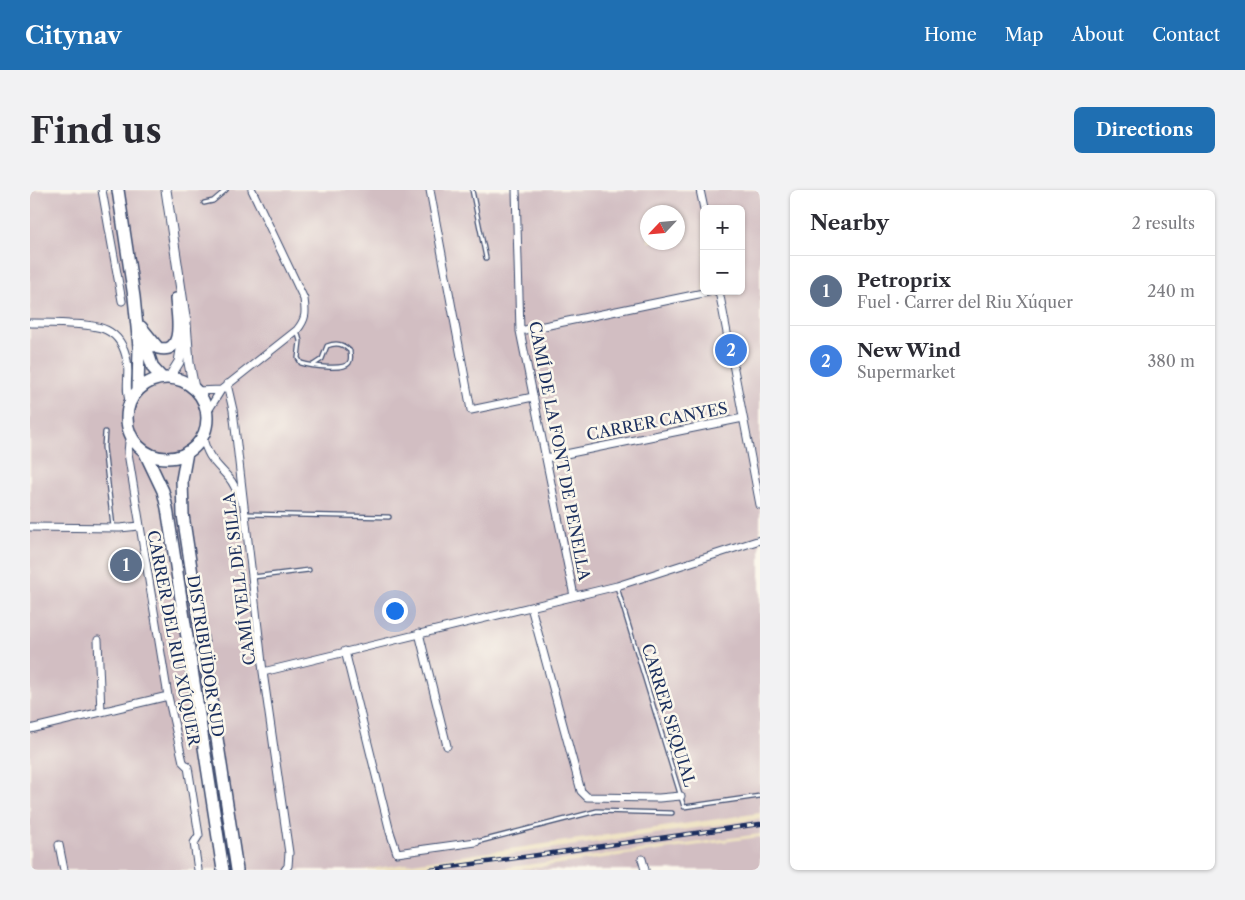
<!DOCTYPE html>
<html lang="en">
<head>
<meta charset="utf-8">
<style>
	:root { --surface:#fff; --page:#f2f2f3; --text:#2b2b33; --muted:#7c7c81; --line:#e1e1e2; --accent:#1f6fb2 }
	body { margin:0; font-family:"Libre Caslon Text",serif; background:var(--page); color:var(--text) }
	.controls { position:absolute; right:15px; top:15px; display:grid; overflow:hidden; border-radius:8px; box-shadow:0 1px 4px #0004 }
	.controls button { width:45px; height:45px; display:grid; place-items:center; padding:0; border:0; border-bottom:1px solid var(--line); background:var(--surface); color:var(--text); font:25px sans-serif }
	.compass { position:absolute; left:610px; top:15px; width:45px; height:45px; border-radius:50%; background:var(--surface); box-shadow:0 1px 4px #0004; rotate:244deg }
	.you { position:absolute; left:364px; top:420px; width:18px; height:18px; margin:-12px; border:4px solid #fff; border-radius:50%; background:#1a73e8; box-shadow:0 0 0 8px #1a73e833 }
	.badge { display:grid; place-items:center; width:32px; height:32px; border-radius:50%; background:var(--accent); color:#fff; font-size:16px; font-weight:700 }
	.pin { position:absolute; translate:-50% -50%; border:2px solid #fff; box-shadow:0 1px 5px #0006 }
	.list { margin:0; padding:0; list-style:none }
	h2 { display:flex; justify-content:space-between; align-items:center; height:65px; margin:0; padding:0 20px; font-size:21px }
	h2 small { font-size:16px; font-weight:400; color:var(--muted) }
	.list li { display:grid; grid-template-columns:32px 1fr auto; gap:15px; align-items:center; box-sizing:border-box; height:70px; padding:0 20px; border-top:1px solid var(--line) }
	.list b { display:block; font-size:19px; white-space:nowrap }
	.list p { margin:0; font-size:16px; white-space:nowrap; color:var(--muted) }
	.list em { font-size:16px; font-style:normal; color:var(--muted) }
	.map { position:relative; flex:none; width:730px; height:680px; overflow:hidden; border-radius:8px }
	header { display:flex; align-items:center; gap:30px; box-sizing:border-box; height:70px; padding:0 25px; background:var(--accent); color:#fff }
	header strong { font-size:24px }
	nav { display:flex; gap:28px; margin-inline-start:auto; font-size:18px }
	.intro { display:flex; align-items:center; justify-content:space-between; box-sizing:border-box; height:120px; padding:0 30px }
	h1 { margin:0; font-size:35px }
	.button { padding:12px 22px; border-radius:8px; background:var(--accent); color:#fff; font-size:18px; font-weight:700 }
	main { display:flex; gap:30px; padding:0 30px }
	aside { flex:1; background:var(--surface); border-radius:8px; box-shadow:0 1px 4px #0004 }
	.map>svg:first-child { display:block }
</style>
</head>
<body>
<header>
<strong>Citynav</strong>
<nav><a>Home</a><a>Map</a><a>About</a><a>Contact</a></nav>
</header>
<div class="intro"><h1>Find us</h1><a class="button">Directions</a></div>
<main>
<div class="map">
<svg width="730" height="680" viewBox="0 0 730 680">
	<rect width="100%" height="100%" fill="#fbf7ec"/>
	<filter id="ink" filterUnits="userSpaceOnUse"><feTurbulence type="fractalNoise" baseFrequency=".02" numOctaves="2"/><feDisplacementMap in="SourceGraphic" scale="10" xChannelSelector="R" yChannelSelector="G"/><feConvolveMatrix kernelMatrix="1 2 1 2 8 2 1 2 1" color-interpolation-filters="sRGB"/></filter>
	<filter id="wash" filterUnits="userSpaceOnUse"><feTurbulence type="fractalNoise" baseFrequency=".0096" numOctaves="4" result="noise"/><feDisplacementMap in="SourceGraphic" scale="20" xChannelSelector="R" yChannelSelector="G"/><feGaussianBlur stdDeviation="1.12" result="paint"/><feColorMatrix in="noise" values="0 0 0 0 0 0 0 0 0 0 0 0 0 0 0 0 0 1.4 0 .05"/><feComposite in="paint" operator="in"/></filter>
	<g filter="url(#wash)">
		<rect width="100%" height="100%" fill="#eee2c2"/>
		<path fill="#d2bec2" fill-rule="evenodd" d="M 0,0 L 730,0 L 730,623 L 333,680 L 0,680 ZM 674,19 L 711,19 L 711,101 L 674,101 ZM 618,22 L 648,22 L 648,52 L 618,52 Z
			M 730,629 L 730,644 L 459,680 L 371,680 Z
			M 730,647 L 730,680 L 485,680 Z"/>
	</g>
	<g filter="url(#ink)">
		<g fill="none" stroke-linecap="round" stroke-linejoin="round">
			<g stroke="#3b4a6d" stroke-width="5.5">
				<path id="service" d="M 442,0 L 456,68
					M 174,13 L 183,11 L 196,0
					M 267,140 L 270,151 L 268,168 L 271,173 C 281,176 313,181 319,173 C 322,169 320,165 320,161 C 313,154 307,152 297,156 L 292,169 L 283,175
					M 75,242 L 74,257 L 83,337
					M 216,324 L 359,327
					M 223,387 L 279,380
					M 587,397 L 654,617 L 730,606
					M 447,652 L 567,621 L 642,623"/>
			</g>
			<g stroke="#3b4a6d" stroke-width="9">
				<path id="minor" d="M 72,0 L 92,111
					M 400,0 L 441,220 L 503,207
					M 486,0 L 490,141 L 544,406
					M 670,0 L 674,19
					M 689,101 L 730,315
					M 0,133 C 13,133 26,133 39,134 C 68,135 91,137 97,171 C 100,185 94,199 100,213
					M 490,141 L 683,101
					M 197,194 L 203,220 L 233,482 L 259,663 L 258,676 L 255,680
					M 191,200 L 267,140 C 276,129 276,123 274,109 L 222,0
					M 166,201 L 191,200 L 176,224
					M 172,245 C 178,269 184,271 199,288 C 205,295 208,304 211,312
					M 102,248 L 99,252 L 98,263 L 138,506 L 153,572 L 158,577 L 169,645 L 164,653 L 168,680
					M 516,268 L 713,228
					M 0,337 L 90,338 L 109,336
					M 501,417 L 551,601 L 557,607 L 629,608 L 651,606
					M 389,443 L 417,556
					M 68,450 L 71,522
					M 315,461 L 360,642 L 367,663 L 446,652
					M 233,482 L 587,396 L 730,350
					M 0,539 L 138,506
					M 29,655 L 34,680
					M 612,669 L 615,680"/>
			</g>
			<g stroke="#3b4a6d" stroke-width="11">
				<path id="tertiary" d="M 136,0 L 156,133 L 159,173 L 164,198
					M 139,188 L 149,172 L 153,148"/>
			</g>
			<g stroke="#3b4a6d" stroke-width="14">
				<path id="trunk" d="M 88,0 L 104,107 L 109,157 L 108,200
					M 111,137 L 128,158 C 156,165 147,124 146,109
					M 113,148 L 123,178 L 132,188
					M97 228a40 40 0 1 1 80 0a40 40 0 1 1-80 0Z
					M 114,261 L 133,301 L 137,318 L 193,680
					M 157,262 L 152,290 L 153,325 L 207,680"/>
			</g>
			<use href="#service" stroke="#fff" stroke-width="3"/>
			<use href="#minor" stroke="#fff" stroke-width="7"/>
			<use href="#tertiary" stroke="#fff" stroke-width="9"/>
			<use href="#trunk" stroke="#fff" stroke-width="11"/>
			<g stroke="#1b2f5e" stroke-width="4.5">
				<path id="rail" d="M 400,680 L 730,634"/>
			</g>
			<use href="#rail" stroke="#fbf7ec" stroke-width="2.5" stroke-dasharray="8" stroke-linecap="butt"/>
		</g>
	</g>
	<g text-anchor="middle" stroke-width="5" stroke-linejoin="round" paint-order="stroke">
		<g font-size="16" fill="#1b2f5e" stroke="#fbf7ec">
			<text transform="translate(627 231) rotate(-11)" y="6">CARRER CANYES</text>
			<text transform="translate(530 261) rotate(79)" y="6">CAMÍ DE LA FONT DE PENELLA</text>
			<text transform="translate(209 389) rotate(-97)" y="6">CAMÍ VELL DE SILLA</text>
			<text transform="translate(144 448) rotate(79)" y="6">CARRER DEL RIU XÚQUER</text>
			<text transform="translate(176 466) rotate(81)" y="6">DISTRIBUÏDOR SUD</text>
			<text transform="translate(639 525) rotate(73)" y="6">CARRER SEQUIAL</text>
		</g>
	</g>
</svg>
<div class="controls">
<button>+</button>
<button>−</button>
</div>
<svg class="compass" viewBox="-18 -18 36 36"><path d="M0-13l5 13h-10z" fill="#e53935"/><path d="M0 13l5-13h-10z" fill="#7c7c81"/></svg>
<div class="you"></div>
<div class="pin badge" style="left:96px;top:375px;background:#5c6f8a">1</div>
<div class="pin badge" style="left:701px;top:160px;background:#3f7fe0">2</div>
</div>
<aside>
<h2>Nearby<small>2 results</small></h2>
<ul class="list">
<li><span class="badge" style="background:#5c6f8a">1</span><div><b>Petroprix</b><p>Fuel · Carrer del Riu Xúquer</p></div><em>240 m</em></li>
<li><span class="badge" style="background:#3f7fe0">2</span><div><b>New Wind</b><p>Supermarket</p></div><em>380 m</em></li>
</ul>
</aside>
</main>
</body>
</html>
